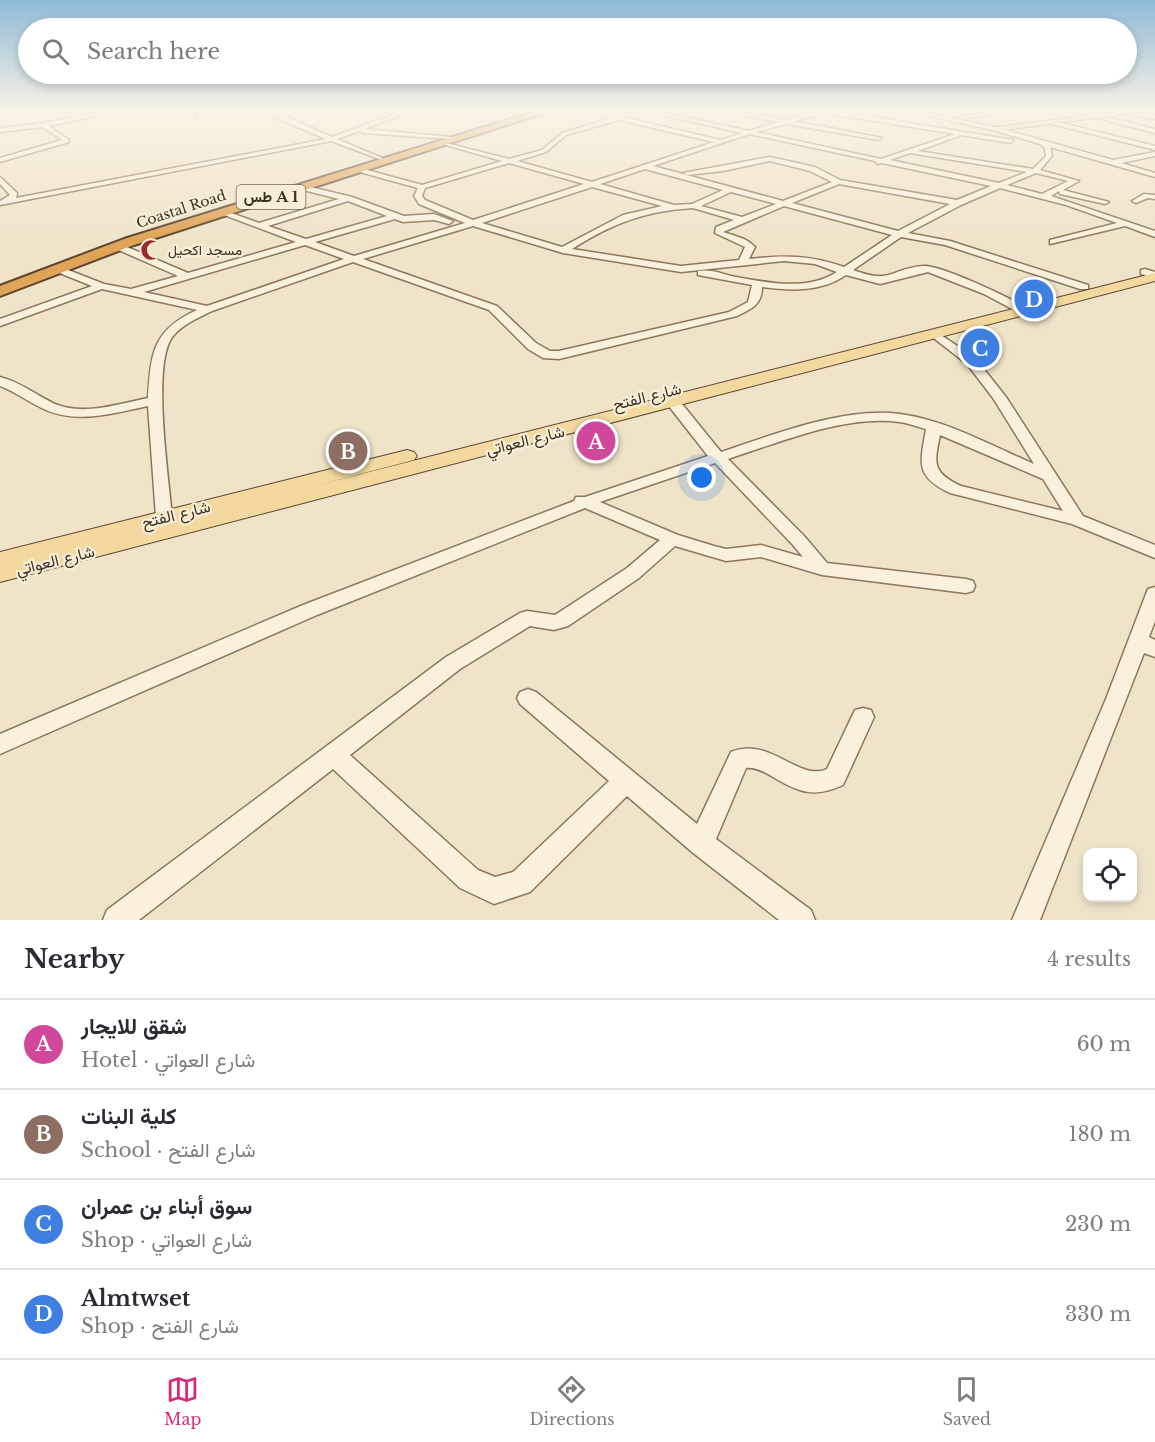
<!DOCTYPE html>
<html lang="en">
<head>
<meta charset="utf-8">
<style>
	:root { --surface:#fff; --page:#f7f7f7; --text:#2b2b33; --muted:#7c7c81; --line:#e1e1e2; --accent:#db2777 }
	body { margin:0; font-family:"Libre Baskerville",Vazirmatn,serif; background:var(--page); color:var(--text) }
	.controls { position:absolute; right:18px; bottom:18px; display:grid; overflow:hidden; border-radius:12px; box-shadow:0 3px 9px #0003 }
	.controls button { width:54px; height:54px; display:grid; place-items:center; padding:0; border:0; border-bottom:2px solid var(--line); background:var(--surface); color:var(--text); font:30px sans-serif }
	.you { position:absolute; left:702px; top:478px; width:21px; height:21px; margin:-15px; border:4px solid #fff; border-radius:50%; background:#1a73e8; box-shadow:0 0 0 9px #1a73e833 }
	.badge { display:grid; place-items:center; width:39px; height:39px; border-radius:50%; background:var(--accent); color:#fff; font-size:20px; font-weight:700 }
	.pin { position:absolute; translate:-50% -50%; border:3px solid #fff; box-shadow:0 2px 6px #0006 }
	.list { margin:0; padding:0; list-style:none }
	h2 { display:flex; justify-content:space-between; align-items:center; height:78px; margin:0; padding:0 24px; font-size:26px }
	h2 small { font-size:20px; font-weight:400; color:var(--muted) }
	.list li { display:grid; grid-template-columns:39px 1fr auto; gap:18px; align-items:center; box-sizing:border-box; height:90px; padding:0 24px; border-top:2px solid var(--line) }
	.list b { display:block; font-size:22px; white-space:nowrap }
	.list p { margin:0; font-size:20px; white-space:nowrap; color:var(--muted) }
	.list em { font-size:20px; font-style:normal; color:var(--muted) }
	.icon { flex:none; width:33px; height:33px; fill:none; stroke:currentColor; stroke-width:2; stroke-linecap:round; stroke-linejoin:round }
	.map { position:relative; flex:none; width:1155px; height:920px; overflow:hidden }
	.search { position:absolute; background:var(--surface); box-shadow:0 3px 9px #0003; left:18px; right:18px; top:18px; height:66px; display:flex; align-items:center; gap:15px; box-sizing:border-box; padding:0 21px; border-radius:33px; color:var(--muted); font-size:22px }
	.sheet { height:438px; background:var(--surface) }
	nav { display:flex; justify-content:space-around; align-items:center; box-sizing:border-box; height:84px; border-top:2px solid var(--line); background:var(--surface); font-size:16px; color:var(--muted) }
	nav a { display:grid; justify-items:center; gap:3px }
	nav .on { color:var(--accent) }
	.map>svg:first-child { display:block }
</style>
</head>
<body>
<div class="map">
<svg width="1155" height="920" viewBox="0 0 1155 920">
	<rect width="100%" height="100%" fill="#f0e4c8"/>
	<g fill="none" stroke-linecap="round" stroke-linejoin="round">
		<g stroke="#8d765c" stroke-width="3">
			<path id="minor" d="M 103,111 L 116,111 L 49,126 L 69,140 L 69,142 L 0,162 L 0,158 L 62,140 L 43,127 L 0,132 L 0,128 L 44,123 Z
				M 202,111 L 209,111 L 196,117 L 196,115 Z
				M 268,111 L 274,111 L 332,137 L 403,111 L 412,111 L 364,129 L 452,137 L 449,139 L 363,133 L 360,131 L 337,139 L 382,158 L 382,160 L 331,141 L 0,205 L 0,201 L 10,195 L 0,184 L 0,177 L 17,193 L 16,198 L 326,139 L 269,115 Z
				M 586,111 L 598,111 L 720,140 L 742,133 L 645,111 L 657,111 L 749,131 L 778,122 L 722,111 L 737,111 L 786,120 L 816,111 L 837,111 L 1013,140 L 1011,143 L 961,135 L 918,151 L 1033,169 L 1046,156 L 1045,148 L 1040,144 L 996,131 L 908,111 L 921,111 L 999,128 L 1113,160 L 1155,152 L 1155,156 L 1121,163 L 1155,173 L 1155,177 L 1050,147 L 1052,156 L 1040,170 L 1079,181 L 1063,190 L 1109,202 L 1105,204 L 1060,194 L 1059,191 L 1051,196 L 1155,231 L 1155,237 L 1125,226 L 1050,244 L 1050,240 L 1117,223 L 1066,205 L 1000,188 L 961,205 L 908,233 L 950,241 L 1088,285 L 1088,289 L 1080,289 L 945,245 L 901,237 L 853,270 C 893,285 890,268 924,266 C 940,265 1018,300 1029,311 L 1024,314 L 1020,313 L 984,294 L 928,272 L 880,284 L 846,275 C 821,292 792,291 762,287 C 762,305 751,309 737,316 L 559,359 L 543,358 L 528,349 L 489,310 L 353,262 L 212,311 C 198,318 183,324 173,336 C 151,363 169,479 172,517 L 170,521 L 158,521 L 156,517 L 148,406 C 115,413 78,424 46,410 C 30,403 16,392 0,386 L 0,377 C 20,382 36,395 55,404 C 83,416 119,404 148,398 C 151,354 152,330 197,310 L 102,289 L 0,326 L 0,319 L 92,286 L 52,270 L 52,266 L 58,266 L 104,284 L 131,289 L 178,276 L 114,248 L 114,244 L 120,244 L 188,273 L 296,242 L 216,212 L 223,210 L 259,223 L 339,199 L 299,189 L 298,187 L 302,185 L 352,197 L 404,216 L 434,214 L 453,221 L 449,224 L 434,220 L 403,222 L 395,219 L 315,242 L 354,256 L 465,223 L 419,204 L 414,196 L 418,188 L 356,171 L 356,167 L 422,185 L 502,161 L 442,144 L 442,142 L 509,159 L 542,150 L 562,133 L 612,118 ZM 824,113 L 955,134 L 881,159 L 756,132 L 786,124 L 879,140 L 882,138 L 794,121 ZM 619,120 L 714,142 L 592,182 L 517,161 L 546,152 L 566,135 ZM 749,134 L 875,161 L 878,164 L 882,163 L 991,186 L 957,200 L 840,180 L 815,167 L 770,157 L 683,173 L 687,175 L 723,171 L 770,161 L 810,171 L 832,182 L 783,201 L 653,166 ZM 910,153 L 1027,172 L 999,183 L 890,160 ZM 509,163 L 584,184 L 473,220 L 425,200 L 422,196 L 425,188 ZM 645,169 L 723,190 L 692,204 L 674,205 L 600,184 ZM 1036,173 L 1068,181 L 1042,194 L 1007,185 ZM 839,184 L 950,204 L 898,231 L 792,203 ZM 592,187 L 662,206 L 623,215 L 562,247 L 482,223 ZM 731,192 L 776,204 L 742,217 L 701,206 ZM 348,201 L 387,216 L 306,239 L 268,226 ZM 784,206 L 892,235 L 844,267 C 809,255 785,255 749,259 L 755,247 C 747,238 735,236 723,232 ZM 693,208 L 734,220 L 716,227 L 715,233 L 745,247 L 739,260 L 681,266 L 572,249 C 613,223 645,211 693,208 ZM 473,226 L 563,253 L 681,272 L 784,261 L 815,264 L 837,272 C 806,292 765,282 731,276 C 721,273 709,269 698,271 L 698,275 L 752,285 L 748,302 L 729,312 L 559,351 L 550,351 L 536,343 L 497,306 L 363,259 ZM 305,245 L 344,259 L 207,306 L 144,292 Z
				M 996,111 L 1017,111 L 960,119 L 957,117 Z
				M 1071,111 L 1082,111 L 1155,129 L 1155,133 Z
				M 1135,112 L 1155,115 L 1155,119 L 1133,115 Z
				M 1054,121 L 1155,146 L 1155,150 L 1052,124 Z
				M 1144,194 L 1155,195 L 1155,199 L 1148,198 L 1136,203 L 1132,201 Z
				M 1145,269 L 1155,272 L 1155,278 L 1141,274 L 1141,270 Z
				M 935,331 L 975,358 L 1006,397 L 1083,516 L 1155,545 L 1155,558 L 1072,524 L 950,493 C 915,476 920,464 926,429 C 918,427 909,423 899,422 C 846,414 778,443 728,459 L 805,537 L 827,563 L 966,579 L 973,581 L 975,586 L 973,591 L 966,593 L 822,575 L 761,557 L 726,561 L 675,546 L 639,578 L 568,626 L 554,630 L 530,626 L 460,669 L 350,755 L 478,870 L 495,877 L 513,872 L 609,781 L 520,704 L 517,698 L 520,692 L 528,689 L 536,692 L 697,824 L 731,752 C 771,736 798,782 827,769 L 855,710 L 863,708 L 871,710 L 874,717 L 843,785 C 814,798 800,793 773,777 C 765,772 756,767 746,768 L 716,839 L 811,910 L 815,920 L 779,920 L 692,852 L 627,796 L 530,892 L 494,904 L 460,888 L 333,769 L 139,920 L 103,920 L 107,910 L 446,657 L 520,613 L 527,611 L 555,615 L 627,568 L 660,540 L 585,508 L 317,615 L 0,754 L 0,734 L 303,605 L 574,501 L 576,497 L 585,497 L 708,456 L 668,405 L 666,402 L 668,399 L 678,399 L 721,452 C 772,435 846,406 900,414 C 946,420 992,446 1034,464 L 993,398 L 967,364 L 931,336 L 929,334 ZM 940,435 L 1043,479 L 1063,511 L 961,486 C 932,472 934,464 940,435 ZM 715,463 L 793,545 L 803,557 L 761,545 L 726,549 L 714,546 L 678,535 L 600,502 Z
				M 1155,587 L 1155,621 L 1149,637 L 1155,640 L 1155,657 L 1144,653 L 1040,920 L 1012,920 L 1106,699 L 1146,594 L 1148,589 Z"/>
		</g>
		<g stroke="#5b4430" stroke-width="2">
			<path id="major" d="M 1123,111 L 1147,111 L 997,131 L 993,129 L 997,127 Z
				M 1155,273 L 1155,281 L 0,582 L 0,552 L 407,450 L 414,452 L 417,456 L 414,460 L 314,486 Z"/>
		</g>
		<g stroke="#5b4430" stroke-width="4">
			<path id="highway" d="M 536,111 L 550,111 L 134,245 L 0,296 L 0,286 L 124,239 Z"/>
		</g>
		<use href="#minor" fill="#faf1dc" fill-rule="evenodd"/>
		<use href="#major" fill="#f3d9a0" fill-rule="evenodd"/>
		<use href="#highway" fill="#e0a458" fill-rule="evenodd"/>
	</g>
	<linearGradient id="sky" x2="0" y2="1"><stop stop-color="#8fbad6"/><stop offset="0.46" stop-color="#f8f3e6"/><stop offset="1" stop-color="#f8f3e6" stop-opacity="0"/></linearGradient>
	<rect width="1155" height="240" fill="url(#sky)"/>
	<defs>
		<g id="mosque-bare" transform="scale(1.62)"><path d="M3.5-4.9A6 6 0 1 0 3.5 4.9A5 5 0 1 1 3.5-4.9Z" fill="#9e2a2b" stroke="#f7eed8" stroke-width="2.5" paint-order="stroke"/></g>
	</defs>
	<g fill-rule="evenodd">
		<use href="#mosque-bare" x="151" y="250"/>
	</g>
	<g text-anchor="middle" stroke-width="4.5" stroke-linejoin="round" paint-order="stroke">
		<g font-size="14" fill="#3d2e20" stroke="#f7eed8">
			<text transform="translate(181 209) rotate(-18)" y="5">Coastal Road</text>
		</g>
		<g font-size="14" fill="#3d2e20" stroke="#f7eed8" text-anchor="start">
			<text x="168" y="255">مسجد اكحيل</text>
		</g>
		<rect fill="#f7eed8" stroke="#756857" stroke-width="1.5" x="236.5" y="185" width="69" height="24" rx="4.5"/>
		<g font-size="15" font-weight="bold" fill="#3d2e20">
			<text x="271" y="202">طس A 1</text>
		</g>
		<g font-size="16" fill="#3d2e20" stroke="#f7eed8">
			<text transform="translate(647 396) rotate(-14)" y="6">شارع الفتح</text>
			<text transform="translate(525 440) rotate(-14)" y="6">شارع العواتي</text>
			<text transform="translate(176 514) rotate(-14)" y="6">شارع الفتح</text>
			<text transform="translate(55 560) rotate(-14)" y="6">شارع العواتي</text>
		</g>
	</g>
</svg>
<div class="controls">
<button><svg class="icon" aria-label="locate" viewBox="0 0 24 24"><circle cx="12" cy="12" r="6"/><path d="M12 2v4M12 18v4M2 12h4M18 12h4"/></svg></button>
</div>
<div class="you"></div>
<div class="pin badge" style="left:596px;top:441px;background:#d1479c">A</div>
<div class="pin badge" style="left:348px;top:451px;background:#8d6e63">B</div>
<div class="pin badge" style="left:980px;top:348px;background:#3f7fe0">C</div>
<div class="pin badge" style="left:1034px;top:299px;background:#3f7fe0">D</div>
<div class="search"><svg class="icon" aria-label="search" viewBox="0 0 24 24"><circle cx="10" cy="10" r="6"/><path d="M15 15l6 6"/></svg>Search here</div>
</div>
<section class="sheet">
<h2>Nearby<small>4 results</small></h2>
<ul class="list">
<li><span class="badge" style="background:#d1479c">A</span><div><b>شقق للايجار</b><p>Hotel · شارع العواتي</p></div><em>60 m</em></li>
<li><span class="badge" style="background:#8d6e63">B</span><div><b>كلية البنات</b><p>School · شارع الفتح</p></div><em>180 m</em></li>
<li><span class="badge" style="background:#3f7fe0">C</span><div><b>سوق أبناء بن عمران</b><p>Shop · شارع العواتي</p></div><em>230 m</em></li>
<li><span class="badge" style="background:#3f7fe0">D</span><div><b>Almtwset</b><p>Shop · شارع الفتح</p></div><em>330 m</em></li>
</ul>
</section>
<nav>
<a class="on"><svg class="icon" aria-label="map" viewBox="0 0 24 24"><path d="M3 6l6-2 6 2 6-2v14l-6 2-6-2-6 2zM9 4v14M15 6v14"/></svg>Map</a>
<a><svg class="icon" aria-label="directions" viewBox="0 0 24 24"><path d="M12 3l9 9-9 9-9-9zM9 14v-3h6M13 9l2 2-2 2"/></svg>Directions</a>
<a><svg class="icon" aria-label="saved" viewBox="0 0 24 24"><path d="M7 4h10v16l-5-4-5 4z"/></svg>Saved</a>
</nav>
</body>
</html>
